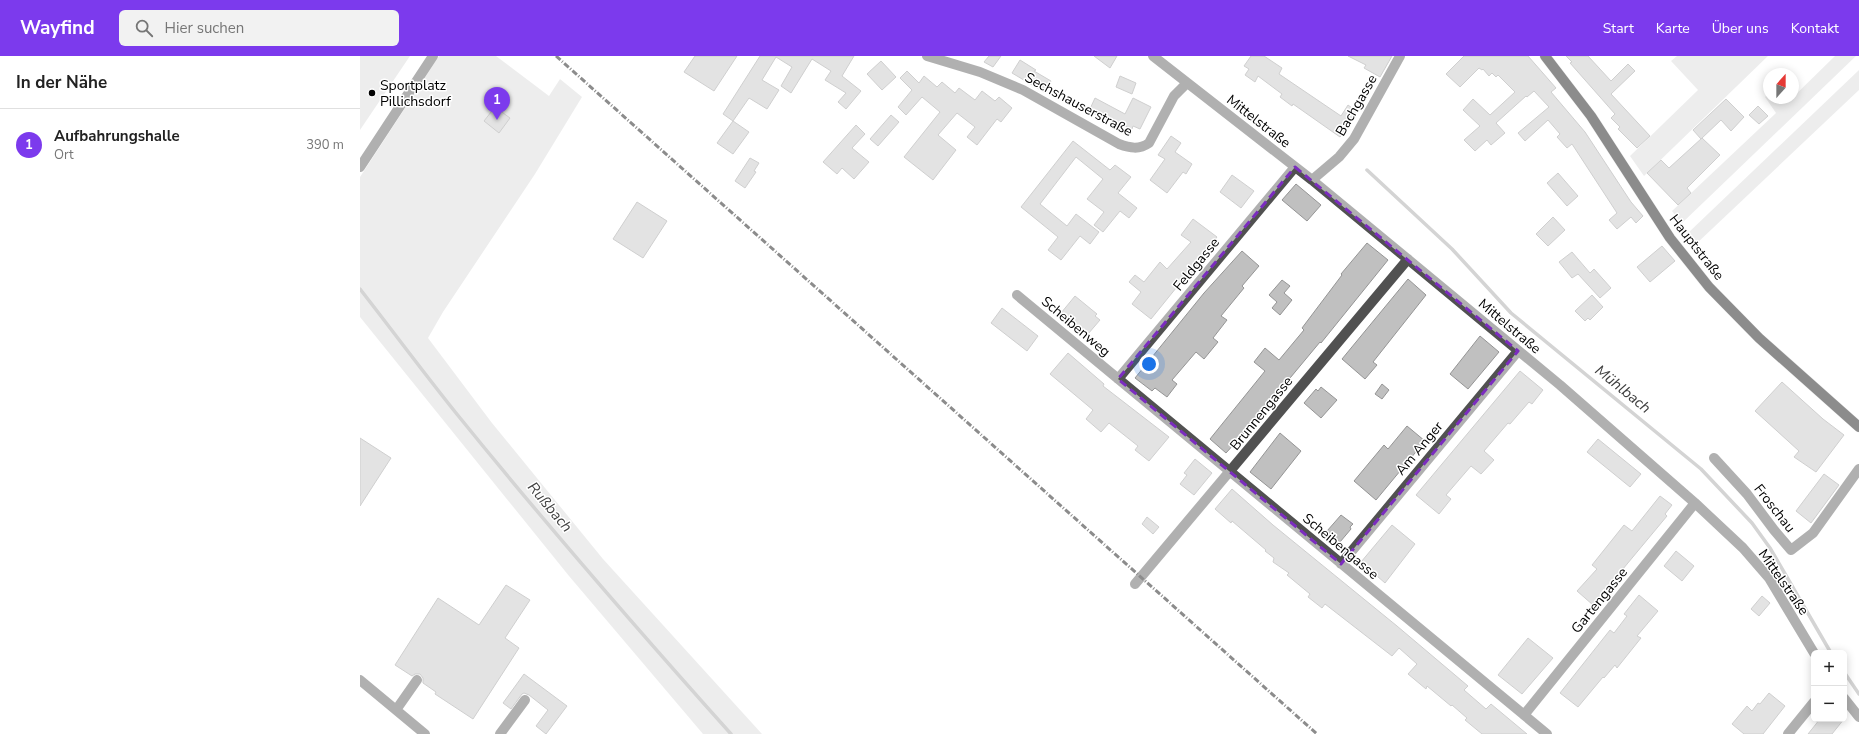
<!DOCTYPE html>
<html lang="de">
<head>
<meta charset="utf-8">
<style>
	:root { --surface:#fff; --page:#f2f2f2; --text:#222; --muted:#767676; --line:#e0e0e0; --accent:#7c3aed }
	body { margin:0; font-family:"Nunito Sans",sans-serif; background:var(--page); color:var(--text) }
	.controls { position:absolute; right:12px; bottom:12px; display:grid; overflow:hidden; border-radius:6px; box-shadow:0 2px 10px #0003 }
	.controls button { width:36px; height:36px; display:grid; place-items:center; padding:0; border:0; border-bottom:1px solid var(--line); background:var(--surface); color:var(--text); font:20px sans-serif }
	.compass { position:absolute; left:1403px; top:12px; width:36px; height:36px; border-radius:50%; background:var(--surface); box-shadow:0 2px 10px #0003; rotate:21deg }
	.you { position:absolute; left:789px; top:308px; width:14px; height:14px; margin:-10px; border:3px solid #fff; border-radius:50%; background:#1a73e8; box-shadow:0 0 0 6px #1a73e833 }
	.badge { display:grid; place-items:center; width:26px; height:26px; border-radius:50%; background:var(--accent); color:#fff; font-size:13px; font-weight:700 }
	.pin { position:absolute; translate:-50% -33px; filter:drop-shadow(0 1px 2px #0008) }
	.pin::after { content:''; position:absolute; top:21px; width:14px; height:12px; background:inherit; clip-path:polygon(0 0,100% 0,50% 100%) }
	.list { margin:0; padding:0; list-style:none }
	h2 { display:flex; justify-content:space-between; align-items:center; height:52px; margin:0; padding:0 16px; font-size:17px }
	h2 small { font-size:13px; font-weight:400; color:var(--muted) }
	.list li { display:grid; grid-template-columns:26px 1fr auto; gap:12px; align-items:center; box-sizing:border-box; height:72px; padding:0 16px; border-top:1px solid var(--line) }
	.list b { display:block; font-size:15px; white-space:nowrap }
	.list p { margin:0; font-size:13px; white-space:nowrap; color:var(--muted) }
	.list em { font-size:13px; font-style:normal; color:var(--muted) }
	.icon { flex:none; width:22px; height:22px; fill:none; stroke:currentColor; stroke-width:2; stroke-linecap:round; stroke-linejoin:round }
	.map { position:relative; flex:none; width:1499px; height:678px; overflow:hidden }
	header { display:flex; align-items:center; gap:24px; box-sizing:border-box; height:56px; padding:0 20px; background:var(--accent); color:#fff }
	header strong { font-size:19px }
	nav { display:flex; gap:22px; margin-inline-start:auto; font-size:14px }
	.search { width:280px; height:36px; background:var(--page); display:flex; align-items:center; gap:10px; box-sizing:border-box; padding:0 14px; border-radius:6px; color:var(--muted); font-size:15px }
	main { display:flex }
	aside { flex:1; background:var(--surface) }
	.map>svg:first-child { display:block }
</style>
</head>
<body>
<header>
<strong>Wayfind</strong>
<div class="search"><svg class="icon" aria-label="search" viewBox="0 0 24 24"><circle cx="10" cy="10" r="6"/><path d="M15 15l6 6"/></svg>Hier suchen</div>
<nav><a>Start</a><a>Karte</a><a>Über uns</a><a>Kontakt</a></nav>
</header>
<main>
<aside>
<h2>In der Nähe<small></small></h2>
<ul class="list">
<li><span class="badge">1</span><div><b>Aufbahrungshalle</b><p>Ort</p></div><em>390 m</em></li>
</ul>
</aside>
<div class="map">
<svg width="1499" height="678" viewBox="0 0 1499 678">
	<rect width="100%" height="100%" fill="#fff"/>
	<path fill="#d8d8d8" d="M 0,0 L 50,0 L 0,74 Z
		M 79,0 L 136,0 L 189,40 L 200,23 L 222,41 L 175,118 L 83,256 L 68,282 L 132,367 L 243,503 L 402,678 L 343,678 L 209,520 L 0,261 L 0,121 Z
		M 1317,0 L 1408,0 L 1284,120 L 1270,100 L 1338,34 L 1311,5 Z
		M 1475,0 L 1496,0 L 1321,168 L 1312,155 L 1416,57 L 1405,41 L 1409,37 L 1409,42 L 1426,42 L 1429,45 Z
		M 1499,14 L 1499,34 L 1335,189 L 1328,177 Z"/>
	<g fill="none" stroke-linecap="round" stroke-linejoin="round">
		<path stroke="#9f9f9f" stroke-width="3.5" d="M 1007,114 L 1092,193 L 1151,257 L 1341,413 L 1392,467 L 1410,492 L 1471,597
			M 0,233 C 32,274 63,316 96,357 C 185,467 277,573 371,678
			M 1484,616 L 1499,638"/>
	</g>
	<path fill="#c0c0c0" stroke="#959595" d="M 335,0 L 377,0 L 354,35 L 324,16 Z
		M 400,0 L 494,0 L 482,20 L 501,35 L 486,53 L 478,46 L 486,37 L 465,24 L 471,15 L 452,3 L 431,37 L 421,30 L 432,11 L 416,1 L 402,24 L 419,34 L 407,53 L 389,42 L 373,65 L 363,58 Z
		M 629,0 L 641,0 L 633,11 L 624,6 Z
		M 734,0 L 757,0 L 750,12 Z
		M 891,0 L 904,0 L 922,12 L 919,18 L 981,60 L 988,49 L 996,55 L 980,81 L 933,48 L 932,50 L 920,41 L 922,38 L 898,20 L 895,26 L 885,19 L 889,13 L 884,10 Z
		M 988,0 L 1032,0 L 1020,21 L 1004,12 L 1006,9 Z
		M 1104,0 L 1168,0 L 1196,32 L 1191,36 L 1225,76 L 1271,146 L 1283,160 L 1276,167 L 1271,161 L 1257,173 L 1249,164 L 1257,157 L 1212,88 L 1207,92 L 1197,81 L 1200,78 L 1188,64 L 1165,85 L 1158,77 L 1189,51 L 1174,35 L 1167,41 L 1166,40 L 1136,67 L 1145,77 L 1131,89 L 1127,84 L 1115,95 L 1104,84 L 1120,70 L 1103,54 L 1113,43 L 1130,59 L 1155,36 L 1138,19 L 1136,21 L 1132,17 L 1129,20 L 1123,13 L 1122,14 L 1119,12 L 1100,31 L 1086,18 Z
		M 1206,0 L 1228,0 L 1251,25 L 1268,8 L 1275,15 L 1251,38 L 1290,80 L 1277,92 L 1258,73 L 1260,71 L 1251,62 L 1255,58 L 1210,7 L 1212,6 Z
		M 660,4 L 676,14 L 674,15 L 691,25 L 684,36 L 652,17 Z
		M 521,5 L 536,21 L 522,34 L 507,18 Z
		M 547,15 L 559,27 L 564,20 L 577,31 L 582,26 L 595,37 L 599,32 L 615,44 L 622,35 L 635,45 L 639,41 L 652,52 L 641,66 L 637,63 L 617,89 L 607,81 L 615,71 L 597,57 L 578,79 L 596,94 L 573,124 L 544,101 L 580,56 L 562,41 L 546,59 L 538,51 L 552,34 L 540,22 Z
		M 760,20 L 776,27 L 772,38 L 756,31 Z
		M 735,42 L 765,58 L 773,42 L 791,51 L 780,73 L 773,70 L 772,73 L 748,62 L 747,64 L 729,55 Z
		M 1366,43 L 1384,61 L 1371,75 L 1361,64 L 1341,83 L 1333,74 Z
		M 1398,50 L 1408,60 L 1399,68 L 1389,59 Z
		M 135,51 L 150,62 L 139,77 L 124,65 Z
		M 531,59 L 539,66 L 518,90 L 510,83 Z
		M 373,65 L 389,76 L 373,98 L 357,87 Z
		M 496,69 L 505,78 L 492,92 L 509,106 L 494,123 L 482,112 L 477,118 L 463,106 Z
		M 811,80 L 821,87 L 815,96 L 832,108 L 826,118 L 823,116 L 807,137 L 790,124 L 805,103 L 798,99 Z
		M 1342,82 L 1360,99 L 1327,132 L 1331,137 L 1318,149 L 1287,117 L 1301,104 L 1309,112 Z
		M 713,85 L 750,114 L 755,109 L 771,121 L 758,137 L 777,152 L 769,162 L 760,155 L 743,176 L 734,169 L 744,156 L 727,143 L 743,123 L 716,101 L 680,148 L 707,170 L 716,158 L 739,176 L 730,188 L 720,180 L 701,204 L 688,194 L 698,181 L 661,151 Z
		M 390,102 L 399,107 L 394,115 L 396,116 L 385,132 L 375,125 Z
		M 1198,117 L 1218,140 L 1207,150 L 1187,127 Z
		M 872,119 L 894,135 L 881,152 L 860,136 Z
		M 936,128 L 961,149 L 947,165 L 922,144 Z
		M 277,146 L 307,165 L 283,202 L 253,183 Z
		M 1193,161 L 1205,174 L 1188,190 L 1176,178 Z
		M 833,163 L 857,181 L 841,202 L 845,205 L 833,219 L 829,216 L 791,263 L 772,248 L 781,236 L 769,226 L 775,219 L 784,226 L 800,206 L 807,213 L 831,186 L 821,179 Z
		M 1007,187 L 1028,204 L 961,287 L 960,286 L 886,375 L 866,397 L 850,383 L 905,315 L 894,306 L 905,292 L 919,304 L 944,274 L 942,272 L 982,219 L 981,218 Z
		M 1302,190 L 1315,205 L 1290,226 L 1277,211 Z
		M 882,195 L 899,210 L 882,230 L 884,232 L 861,260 L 867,264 L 853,282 L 858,286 L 844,303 L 836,296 L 812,324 L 817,328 L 807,341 L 795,332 L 792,335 L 775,322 L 844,237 Z
		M 1212,196 L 1230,217 L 1234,213 L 1251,232 L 1240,242 L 1218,218 L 1212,222 L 1199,206 Z
		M 1048,223 L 1066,239 L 1013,306 L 1017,309 L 1005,323 L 982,303 Z
		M 922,224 L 930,230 L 924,237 L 932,244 L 920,259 L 912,252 L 917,246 L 909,239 Z
		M 1232,239 L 1243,251 L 1230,264 L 1228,262 L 1225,265 L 1215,255 Z
		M 715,240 L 737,258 L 735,260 L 740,264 L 728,278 L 701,257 Z
		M 642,252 L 678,280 L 667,295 L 631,267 Z
		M 1120,280 L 1139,296 L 1108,333 L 1090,318 Z
		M 708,297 L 744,328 L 743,330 L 809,381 L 789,405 L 775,394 L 778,390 L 749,367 L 741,376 L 726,363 L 733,354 L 690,318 Z
		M 1160,315 L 1183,334 L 1172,348 L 1169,346 L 1150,368 L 1148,367 L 1124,395 L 1134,404 L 1121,418 L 1111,410 L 1086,439 L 1091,443 L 1079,458 L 1056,439 Z
		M 1422,326 L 1463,363 L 1484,379 L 1456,416 L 1434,401 L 1439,395 L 1395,355 Z
		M 1022,328 L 1029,334 L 1022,343 L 1015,338 Z
		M 961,331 L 977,344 L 961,362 L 944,347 L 956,333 L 958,335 Z
		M 1047,370 L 1065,385 L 1016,444 L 994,425 L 1024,389 L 1028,393 Z
		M 920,377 L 941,395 L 911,433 L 890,416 Z
		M 0,382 L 31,402 L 0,450 Z
		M 1238,383 L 1281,418 L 1270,431 L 1227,396 Z
		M 835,403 L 852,417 L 834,439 L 820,428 L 827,419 L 824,417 Z
		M 1464,418 L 1479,429 L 1451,467 L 1436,455 Z
		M 872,433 L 913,469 L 1037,570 L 1108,630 L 1104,634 L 1126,653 L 1131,648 L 1167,678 L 1122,678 L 1105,664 L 1107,662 L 1092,649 L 1091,650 L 1067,630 L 1066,633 L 1048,618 L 1057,608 L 1039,592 L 1032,600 L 965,548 L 962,552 L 948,541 L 950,538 L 927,519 L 929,517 L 913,506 L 914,502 L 905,495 L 906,494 L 872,465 L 871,467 L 855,453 Z
		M 1300,440 L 1312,449 L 1305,458 L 1307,460 L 1233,549 L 1217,535 L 1237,513 L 1232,509 L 1264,469 L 1272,475 Z
		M 981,459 L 993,468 L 990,471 L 991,473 L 980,486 L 967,475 Z
		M 787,461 L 799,471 L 793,478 L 782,468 Z
		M 1032,469 L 1055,488 L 1025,527 L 1001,506 Z
		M 1316,495 L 1334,510 L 1322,525 L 1304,510 Z
		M 146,529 L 170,544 L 145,582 L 159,592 L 113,663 L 75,638 L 76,636 L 63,627 L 63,622 L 60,618 L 55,618 L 52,620 L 35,609 L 78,542 L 119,569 Z
		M 1279,539 L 1298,555 L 1277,580 L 1281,582 L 1257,612 L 1255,609 L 1244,622 L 1243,621 L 1218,651 L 1200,637 L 1250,574 L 1254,577 L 1267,560 L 1264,558 Z
		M 1402,540 L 1410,547 L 1399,560 L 1391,553 Z
		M 1168,582 L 1193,602 L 1162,638 L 1138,619 Z
		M 164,618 L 207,650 L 186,678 L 176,670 L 188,654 L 169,639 L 164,637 L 162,638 L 151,653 L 143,647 Z
		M 1409,637 L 1425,650 L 1403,678 L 1384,678 L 1372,668 L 1387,650 L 1392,655 L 1398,647 L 1400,648 Z
		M 1460,663 L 1484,663 L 1472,678 L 1448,678 Z"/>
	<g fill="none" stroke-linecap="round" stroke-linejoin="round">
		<g stroke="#dbdbdb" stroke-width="11">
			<path id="major" d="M 1185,0 L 1231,60 L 1310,182 L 1349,231 L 1399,282 L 1499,371"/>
		</g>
		<path stroke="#515151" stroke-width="10" d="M 567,0 L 620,16 L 663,34 L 759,88 C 770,92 779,94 789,87 L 814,40 L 827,27
			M 793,0 L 952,124 L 1200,329 L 1335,447 L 1383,492 L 1409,522 L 1454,597
			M 0,111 L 73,0
			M 952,124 L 979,101 L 994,83 L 1040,0
			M 657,239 L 1187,678
			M 758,323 L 935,111
			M 1354,402 L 1387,438 L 1414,474 L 1431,494 L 1453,477 L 1499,413
			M 981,508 L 1158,295
			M 775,528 L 1048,203
			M 0,624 L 65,678
			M 1484,642 L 1499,661
			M 36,654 L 57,624
			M 1164,659 L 1335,447
			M 140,678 L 165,644
			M 1428,678 L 1454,646"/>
		<use href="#major" stroke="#000" stroke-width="10"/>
		<path stroke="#000" stroke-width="3" stroke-dasharray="6 2 1 2" stroke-linecap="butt" d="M 196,0 L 957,678"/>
	</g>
	<path d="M0 0H1499V678H0ZM 935,111 L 1158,295 L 981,508 L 758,323 Z" fill="#fff" fill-opacity=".55" fill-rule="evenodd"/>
	<path fill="none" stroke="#7b2cbf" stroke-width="3" stroke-dasharray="8 5" stroke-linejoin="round" d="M 935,111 L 1158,295 L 981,508 L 758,323 Z"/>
	<circle fill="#000" stroke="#fff" stroke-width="1.5" cx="12" cy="37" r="4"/>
	<g text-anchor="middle" stroke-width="3" stroke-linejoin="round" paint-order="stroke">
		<g font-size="14" fill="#000" stroke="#fff" text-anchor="start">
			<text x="20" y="34">Sportplatz<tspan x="20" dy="16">Pillichsdorf</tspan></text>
		</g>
		<g font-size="14" fill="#000" stroke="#fff">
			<text transform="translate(719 48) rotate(28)" y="5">Sechshauserstraße</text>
			<text transform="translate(996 49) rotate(-60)" y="5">Bachgasse</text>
			<text transform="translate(899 65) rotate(38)" y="5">Mittelstraße</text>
			<text transform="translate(1337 191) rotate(52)" y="5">Hauptstraße</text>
			<text transform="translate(836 208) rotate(-51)" y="5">Feldgasse</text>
			<text transform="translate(716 270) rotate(40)" y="5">Scheibenweg</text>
			<text transform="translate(1150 270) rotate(40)" y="5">Mittelstraße</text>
			<text transform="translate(901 357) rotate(-51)" y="5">Brunnengasse</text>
			<text transform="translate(1059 392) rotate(-50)" y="5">Am Anger</text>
			<text transform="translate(1415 452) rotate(52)" y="5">Froschau</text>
			<text transform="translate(981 490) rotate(40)" y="5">Scheibengasse</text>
			<text transform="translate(1424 526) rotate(55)" y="5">Mittelstraße</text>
			<text transform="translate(1239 544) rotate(-51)" y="5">Gartengasse</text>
		</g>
		<g font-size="15" font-style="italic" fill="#404040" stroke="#fff">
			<text transform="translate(1263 333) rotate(39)" y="5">Mühlbach</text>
			<text transform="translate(190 451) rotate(50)" y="5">Rußbach</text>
		</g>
	</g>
</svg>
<div class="controls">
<button>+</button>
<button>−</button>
</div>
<svg class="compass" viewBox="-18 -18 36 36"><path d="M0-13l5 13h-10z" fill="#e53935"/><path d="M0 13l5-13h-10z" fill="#767676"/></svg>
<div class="you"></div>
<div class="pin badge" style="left:137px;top:64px">1</div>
</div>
</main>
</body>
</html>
